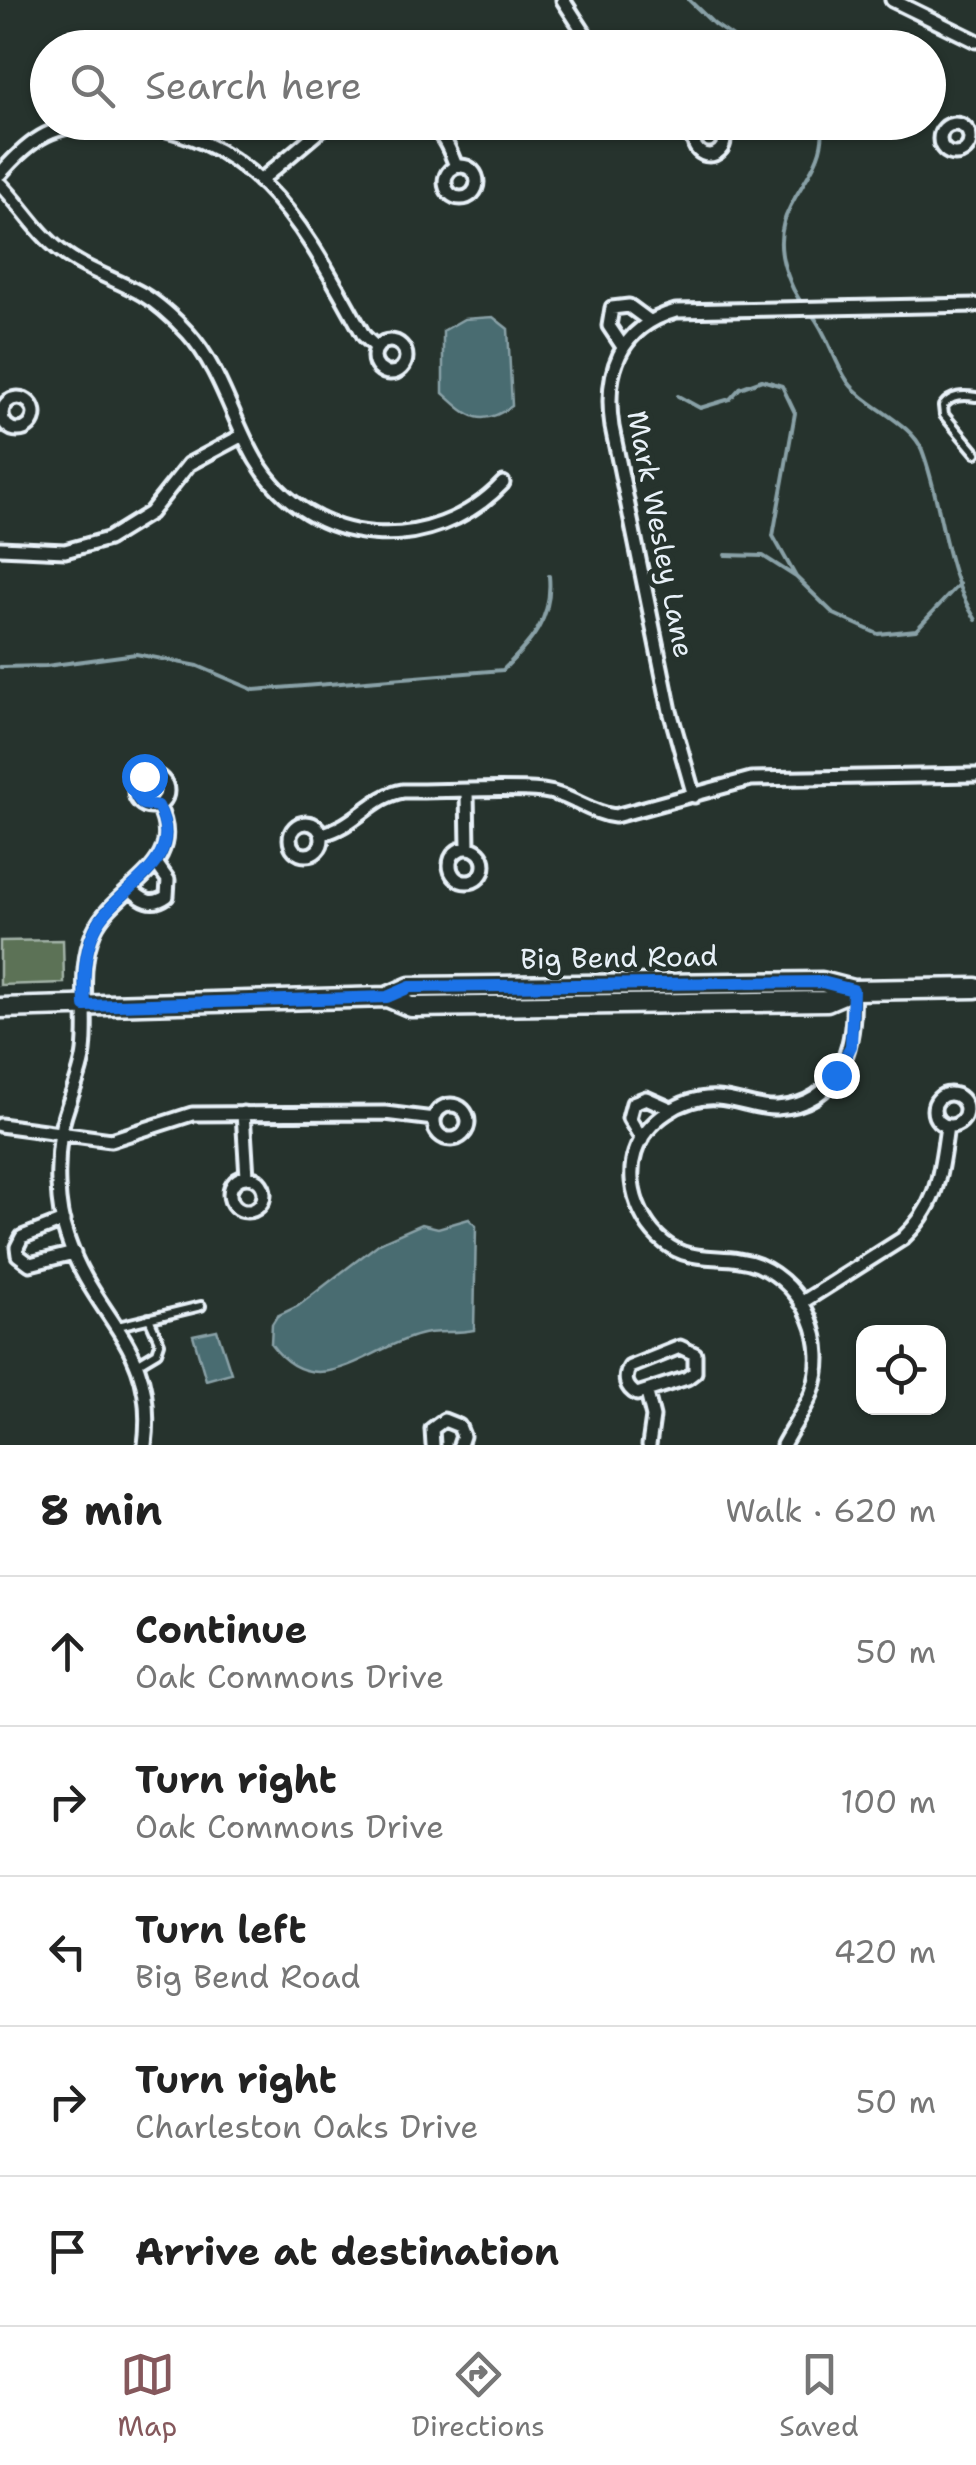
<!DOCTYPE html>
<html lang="en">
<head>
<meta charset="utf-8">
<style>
	:root { --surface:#fff; --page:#f6f6f6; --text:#222; --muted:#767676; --line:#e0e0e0; --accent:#85585c }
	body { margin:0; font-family:"Shantell Sans",sans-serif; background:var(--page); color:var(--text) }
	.controls { position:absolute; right:30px; bottom:30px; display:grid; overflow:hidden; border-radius:20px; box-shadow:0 2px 8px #0004 }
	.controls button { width:90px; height:90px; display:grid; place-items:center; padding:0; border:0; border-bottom:2px solid var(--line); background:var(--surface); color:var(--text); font:50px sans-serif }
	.stop { position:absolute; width:30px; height:30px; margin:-22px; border:8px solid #1a73e8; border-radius:50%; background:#fff }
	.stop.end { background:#1a73e8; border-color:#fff; box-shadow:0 2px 10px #0008 }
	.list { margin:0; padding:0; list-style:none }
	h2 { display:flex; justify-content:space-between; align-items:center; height:130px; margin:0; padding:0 40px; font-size:42px }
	h2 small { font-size:32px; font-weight:400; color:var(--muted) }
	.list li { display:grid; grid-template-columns:65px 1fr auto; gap:30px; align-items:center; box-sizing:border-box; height:150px; padding:0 40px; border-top:2px solid var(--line) }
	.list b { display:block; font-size:38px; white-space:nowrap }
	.list p { margin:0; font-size:32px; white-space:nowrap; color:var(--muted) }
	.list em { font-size:32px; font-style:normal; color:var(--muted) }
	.icon { flex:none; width:55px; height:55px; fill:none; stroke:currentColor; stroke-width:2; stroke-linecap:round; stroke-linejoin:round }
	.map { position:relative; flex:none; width:976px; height:1445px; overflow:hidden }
	.search { position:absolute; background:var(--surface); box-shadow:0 2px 8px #0004; left:30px; right:30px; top:30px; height:110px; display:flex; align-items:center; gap:25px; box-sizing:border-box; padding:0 35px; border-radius:55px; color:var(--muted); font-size:38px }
	.sheet { height:880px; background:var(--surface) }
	nav { display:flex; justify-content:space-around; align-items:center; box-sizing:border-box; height:140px; border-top:2px solid var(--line); background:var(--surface); font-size:28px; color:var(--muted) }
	nav a { display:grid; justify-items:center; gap:5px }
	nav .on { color:var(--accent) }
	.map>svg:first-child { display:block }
</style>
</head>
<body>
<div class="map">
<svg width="976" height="1445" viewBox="0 0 976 1445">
	<rect width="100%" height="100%" fill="#26332d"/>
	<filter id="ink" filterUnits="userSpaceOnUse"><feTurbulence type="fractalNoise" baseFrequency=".01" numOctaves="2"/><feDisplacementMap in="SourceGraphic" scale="20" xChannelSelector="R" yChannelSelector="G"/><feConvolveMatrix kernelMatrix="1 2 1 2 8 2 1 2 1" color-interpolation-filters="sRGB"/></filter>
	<g filter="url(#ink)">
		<path fill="#5c7256" stroke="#a2b2a7" stroke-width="2.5" d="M 63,940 L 64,983 L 0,985 L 0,941 Z"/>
		<path fill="#4a6c71" stroke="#89a1a7" stroke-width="2.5" d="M 493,317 L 508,329 L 512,406 C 480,429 468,416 443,393 L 443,331 L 464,319 Z
			M 469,1219 L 476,1226 L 474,1330 C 456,1334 436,1330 419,1335 C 366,1349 316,1405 271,1344 L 272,1324 L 277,1316 L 298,1306 L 381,1242 L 422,1224 L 438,1228 Z
			M 217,1330 L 231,1373 L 206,1380 L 193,1335 Z"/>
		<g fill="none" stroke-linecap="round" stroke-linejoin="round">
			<path stroke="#89a1a7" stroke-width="4" d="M 689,0 L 714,24 L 749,48
				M 804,306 C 795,295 791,285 786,271 C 762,202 830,180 822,122
				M 811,313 C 828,334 833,360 848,382 C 865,406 912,423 922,450 C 943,505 943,570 976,620
				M 678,396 L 700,408 L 730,399 L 740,388 L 762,380 L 782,386 L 795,413 L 773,536 L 796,577
				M 725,555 L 763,556 L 796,577 L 834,614 L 878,634 L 916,630 L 959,584
				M 0,667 L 46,666 L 136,654 L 198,666 L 254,690 L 503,670 C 531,642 553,619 549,576"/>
			<g stroke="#e8f1f8" stroke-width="14">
				<path id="service" d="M 976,397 C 963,395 951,395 943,406 L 944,415 L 976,453
					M 118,1326 L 201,1306
					M 137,1364 L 157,1352 L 160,1343 L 149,1318"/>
			</g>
			<g stroke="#e8f1f8" stroke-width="19">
				<path id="minor" d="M 563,0 L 594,48
					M 892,0 L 976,41
					M 117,122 C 259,133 302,224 364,336 L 377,348
					M 424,122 C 443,131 449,148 456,166
					M 652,122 L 694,137
					M940 139a15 15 0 1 1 30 0a15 15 0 1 1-30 0Z
					M694 140a15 15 0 1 1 30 0a15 15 0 1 1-30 0Z
					M445 182a16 16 0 1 1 32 0a16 16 0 1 1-32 0Z
					M 0,174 C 34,135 53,125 106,122
					M 260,181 L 325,126 L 343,122
					M 0,184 C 21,205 37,233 61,251 C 85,270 116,279 142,294 C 159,304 174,318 188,333 C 221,369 232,419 256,460 C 310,551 433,557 503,483
					M374 357a16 16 0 1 1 32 0a16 16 0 1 1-32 0Z
					M 623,347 L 609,326 L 612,308 L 629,306 L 648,320
					M2 414a16 16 0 1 1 32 0a16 16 0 1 1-32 0Z
					M 0,548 L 65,551 L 108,539 L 150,513 L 189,464 L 243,435
					M135 791a16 16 0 1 1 32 0a16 16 0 1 1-32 0Z
					M 467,792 L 468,847
					M 694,796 L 670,711 L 612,427 C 604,373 619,327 676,311 L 976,305
					M290 839a16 16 0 1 1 32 0a16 16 0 1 1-32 0Z
					M 322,834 C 356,826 372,796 403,791 C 449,792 497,787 543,791 C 570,794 589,813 615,816 L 751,779 L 976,775
					M450 865a17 17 0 1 1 34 0a17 17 0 1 1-34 0Z
					M 131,889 C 142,900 152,907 167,896 L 168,880 L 156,863
					M934 1110a16 16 0 1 1 32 0a16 16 0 1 1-32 0Z
					M434 1122a17 17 0 1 1 34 0a17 17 0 1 1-34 0Z
					M 243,1113 L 247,1177
					M 0,1125 L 111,1140 L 192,1114 L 385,1113 L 434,1119
					M 642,1140 L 629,1118 L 633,1103 L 646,1098 L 671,1109
					M230 1194a17 17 0 1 1 34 0a17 17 0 1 1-34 0Z
					M 63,1221 L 22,1237 L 17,1247 L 18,1255 L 30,1264 L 74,1253
					M 801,1303 L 902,1239 C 939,1204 940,1174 947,1126
					M 680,1347 L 695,1354 L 695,1372 L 687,1378 L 637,1394 C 626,1388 623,1378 630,1367 Z
					M 647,1393 L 653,1417 L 649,1445
					M 145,1445 C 158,1344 95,1321 67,1237 C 56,1206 56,1164 61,1131 C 66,1103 81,1079 84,1051 C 89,1009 77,970 94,931 C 114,886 190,867 158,806
					M 433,1445 L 432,1429 L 444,1420 L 459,1426 L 463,1436 L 460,1445
					M 783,1445 C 792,1428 805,1410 812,1392 C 830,1343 806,1286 758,1265 C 734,1255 707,1261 683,1253 C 646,1240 623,1190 635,1153 C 646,1120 683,1096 717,1098 C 738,1099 756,1109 777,1108 C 842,1104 856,1043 853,990"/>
			</g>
			<g stroke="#e8f1f8" stroke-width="25">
				<path id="primary" d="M 387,997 L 411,1007 L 827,1001 L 853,990
					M 0,1008 L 387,997 L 410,987 L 822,982 L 853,990 L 976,988"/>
			</g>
			<use href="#service" stroke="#26332d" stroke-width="6"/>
			<use href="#minor" stroke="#26332d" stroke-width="11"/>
			<use href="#primary" stroke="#26332d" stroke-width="18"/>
		</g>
	</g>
	<g fill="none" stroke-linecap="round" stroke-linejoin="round" filter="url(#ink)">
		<path stroke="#1a73e8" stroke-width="12" d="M 144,776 L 136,784 L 136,796 L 142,804 L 158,806 C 189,865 116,886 95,929 C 83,955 84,978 85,1006 L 387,997 L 410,987 L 822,982 L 853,990 L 851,1046 L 836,1075"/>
	</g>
	<g text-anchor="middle" stroke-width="10" stroke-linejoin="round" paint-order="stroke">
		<g font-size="28" fill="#e8f1f8" stroke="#26332d">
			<text transform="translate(661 534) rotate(79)" y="10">Mark Wesley Lane</text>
			<text transform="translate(619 957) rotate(-1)" y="10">Big Bend Road</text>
		</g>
	</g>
</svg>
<div class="controls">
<button><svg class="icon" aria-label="locate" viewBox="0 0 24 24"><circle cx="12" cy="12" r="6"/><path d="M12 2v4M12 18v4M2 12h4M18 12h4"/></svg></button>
</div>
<div class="stop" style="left:144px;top:776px"></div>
<div class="stop end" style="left:836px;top:1075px"></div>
<div class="search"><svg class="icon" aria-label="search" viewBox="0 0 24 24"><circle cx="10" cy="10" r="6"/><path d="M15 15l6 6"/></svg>Search here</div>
</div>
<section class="sheet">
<h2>8 min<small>Walk · 620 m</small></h2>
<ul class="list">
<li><svg class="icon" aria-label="ahead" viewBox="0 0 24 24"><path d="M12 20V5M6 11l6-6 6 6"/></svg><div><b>Continue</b><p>Oak Commons Drive</p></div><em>50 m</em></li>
<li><svg class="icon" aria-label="right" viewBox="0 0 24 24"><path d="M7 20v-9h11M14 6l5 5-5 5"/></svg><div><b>Turn right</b><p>Oak Commons Drive</p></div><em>100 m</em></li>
<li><svg class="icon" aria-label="left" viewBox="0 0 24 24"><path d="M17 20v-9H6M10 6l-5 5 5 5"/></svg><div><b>Turn left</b><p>Big Bend Road</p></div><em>420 m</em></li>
<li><svg class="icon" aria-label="right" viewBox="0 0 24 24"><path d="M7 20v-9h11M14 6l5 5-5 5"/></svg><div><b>Turn right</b><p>Charleston Oaks Drive</p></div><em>50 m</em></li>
<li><svg class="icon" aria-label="arrive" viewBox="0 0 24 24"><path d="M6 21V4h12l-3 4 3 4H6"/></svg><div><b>Arrive at destination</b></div></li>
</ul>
</section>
<nav>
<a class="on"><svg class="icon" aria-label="map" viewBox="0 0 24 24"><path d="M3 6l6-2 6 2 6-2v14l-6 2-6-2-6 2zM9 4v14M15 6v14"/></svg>Map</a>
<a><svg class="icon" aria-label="directions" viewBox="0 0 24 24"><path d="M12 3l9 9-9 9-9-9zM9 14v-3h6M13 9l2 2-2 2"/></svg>Directions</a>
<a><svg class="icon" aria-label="saved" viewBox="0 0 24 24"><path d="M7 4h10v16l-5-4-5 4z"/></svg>Saved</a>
</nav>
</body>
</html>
